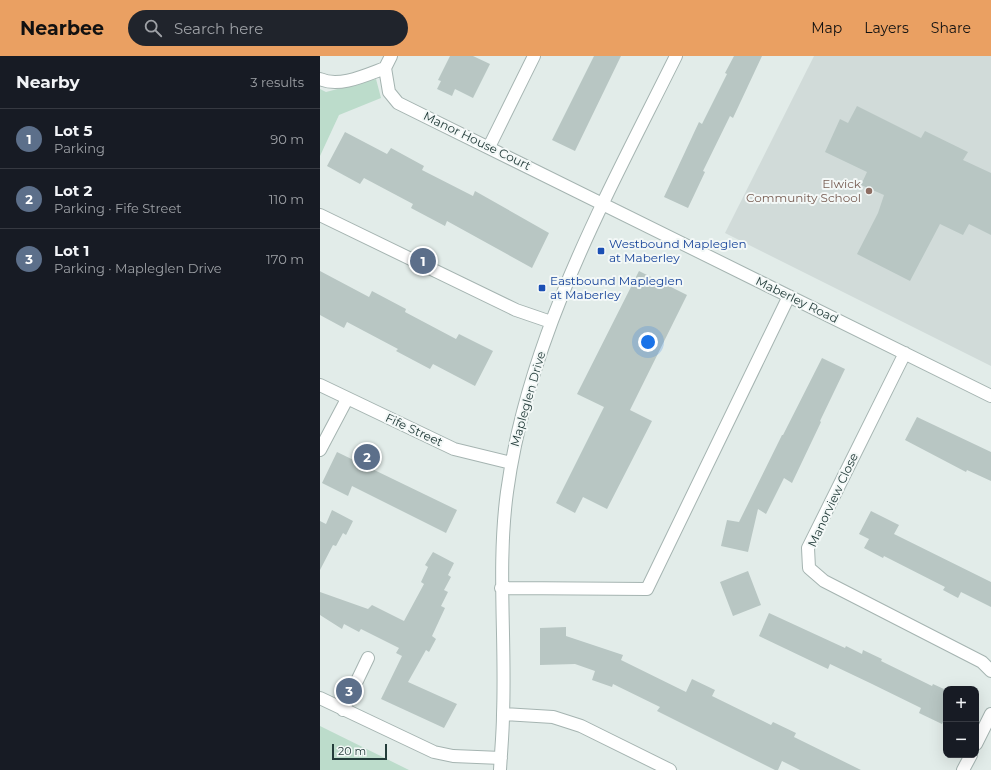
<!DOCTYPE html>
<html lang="en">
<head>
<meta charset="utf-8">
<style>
	:root { --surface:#171b24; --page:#20242c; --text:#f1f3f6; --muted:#9ea1a6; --line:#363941; --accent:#eaa062 }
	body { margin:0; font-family:Montserrat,sans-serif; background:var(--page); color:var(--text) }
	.controls { position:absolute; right:12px; bottom:12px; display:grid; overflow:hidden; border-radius:8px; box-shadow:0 4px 16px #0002 }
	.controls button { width:36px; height:36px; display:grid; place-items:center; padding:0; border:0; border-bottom:1px solid var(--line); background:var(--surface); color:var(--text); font:20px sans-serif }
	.scale { position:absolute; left:12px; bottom:10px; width:55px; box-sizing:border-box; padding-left:4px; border:2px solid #233c3a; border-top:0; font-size:11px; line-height:14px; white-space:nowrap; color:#233c3a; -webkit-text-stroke:3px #f3f8f7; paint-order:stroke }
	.you { position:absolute; left:328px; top:286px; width:14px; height:14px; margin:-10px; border:3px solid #fff; border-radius:50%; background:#1a73e8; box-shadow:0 0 0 6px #1a73e833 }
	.badge { display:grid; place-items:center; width:26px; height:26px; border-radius:50%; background:var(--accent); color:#fff; font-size:13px; font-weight:700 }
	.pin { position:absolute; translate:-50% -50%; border:2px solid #fff; box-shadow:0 1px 4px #0006 }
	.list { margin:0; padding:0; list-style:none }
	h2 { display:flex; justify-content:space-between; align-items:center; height:52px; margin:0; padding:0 16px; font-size:17px }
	h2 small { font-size:13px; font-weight:400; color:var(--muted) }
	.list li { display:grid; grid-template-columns:26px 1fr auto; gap:12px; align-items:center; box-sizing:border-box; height:60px; padding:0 16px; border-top:1px solid var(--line) }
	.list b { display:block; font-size:15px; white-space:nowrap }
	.list p { margin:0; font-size:13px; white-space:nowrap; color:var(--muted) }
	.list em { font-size:13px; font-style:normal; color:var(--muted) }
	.icon { flex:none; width:22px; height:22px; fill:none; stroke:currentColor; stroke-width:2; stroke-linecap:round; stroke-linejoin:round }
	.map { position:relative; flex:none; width:671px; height:714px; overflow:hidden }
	header { display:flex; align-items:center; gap:24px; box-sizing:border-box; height:56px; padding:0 20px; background:var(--accent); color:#111 }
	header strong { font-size:19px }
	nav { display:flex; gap:22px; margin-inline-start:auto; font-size:14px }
	.search { width:280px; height:36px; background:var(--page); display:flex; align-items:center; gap:10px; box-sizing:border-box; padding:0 14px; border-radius:22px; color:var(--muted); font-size:15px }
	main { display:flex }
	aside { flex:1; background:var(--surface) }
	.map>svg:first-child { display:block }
</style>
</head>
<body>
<header>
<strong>Nearbee</strong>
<div class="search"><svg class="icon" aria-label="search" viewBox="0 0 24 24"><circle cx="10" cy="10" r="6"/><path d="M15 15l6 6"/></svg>Search here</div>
<nav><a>Map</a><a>Layers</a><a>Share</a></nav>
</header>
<main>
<aside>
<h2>Nearby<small>3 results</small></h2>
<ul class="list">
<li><span class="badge" style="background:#5c6f8a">1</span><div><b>Lot 5</b><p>Parking</p></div><em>90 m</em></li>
<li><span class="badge" style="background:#5c6f8a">2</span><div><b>Lot 2</b><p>Parking · Fife Street</p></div><em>110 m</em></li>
<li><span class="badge" style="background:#5c6f8a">3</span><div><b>Lot 1</b><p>Parking · Mapleglen Drive</p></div><em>170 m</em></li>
</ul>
</aside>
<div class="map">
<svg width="671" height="714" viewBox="0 0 671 714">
	<rect width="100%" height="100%" fill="#e2ece9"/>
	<path fill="#d1dbd9" d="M 494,0 L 671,0 L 671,310 L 405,177 Z"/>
	<path fill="#bcdccb" d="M 56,23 L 61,42 L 19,59 L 0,100 L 0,33 L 6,36 Z
		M 0,670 L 89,714 L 0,714 Z"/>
	<path fill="#b8c6c3" d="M 130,0 L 153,0 L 170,8 L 153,42 L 135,33 L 132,40 L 117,33 L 121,25 L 118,24 Z
		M 274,0 L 301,0 L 255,95 L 232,84 Z
		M 414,0 L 442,0 L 413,62 L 410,60 L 383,115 L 385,116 L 368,152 L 344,141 L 379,66 L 382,68 L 407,18 L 405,17 Z
		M 537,50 L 601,82 L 605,75 L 648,96 L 643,104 L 671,117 L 671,179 L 649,168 L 643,179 L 620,168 L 590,225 L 537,198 L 558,157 L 564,139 L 541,129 L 547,116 L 505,96 L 520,63 L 528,67 Z
		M 25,76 L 67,98 L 71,92 L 104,110 L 102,114 L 153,140 L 155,135 L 229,177 L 212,212 L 127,165 L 125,170 L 91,152 L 93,148 L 44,122 L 40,128 L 7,110 Z
		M 0,215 L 49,241 L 52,235 L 86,253 L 85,256 L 136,283 L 139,278 L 173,295 L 155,330 L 113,308 L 110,313 L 76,295 L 78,293 L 27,266 L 24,272 L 0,259 Z
		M 319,215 L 367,239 L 310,354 L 332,365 L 287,453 L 263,441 L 255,457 L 236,447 L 284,351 L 257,338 Z
		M 502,302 L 525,313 L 500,365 L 501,366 L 472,427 L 464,422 L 446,458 L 438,453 L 428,496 L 401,490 L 407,464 L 419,466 L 462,379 L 463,379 Z
		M 597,361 L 671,396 L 671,425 L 647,414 L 646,416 L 585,384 Z
		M 17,396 L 137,454 L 126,477 L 32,430 L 28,440 L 2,427 Z
		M 12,454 L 33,465 L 26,479 L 23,477 L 16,490 L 13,489 L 0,514 L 0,465 L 6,468 Z
		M 551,455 L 579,469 L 574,478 L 671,526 L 671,551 L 641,536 L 638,542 L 623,534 L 625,531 L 564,500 L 563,502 L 544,492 L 549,483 L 539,478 Z
		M 113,496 L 134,507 L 128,519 L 131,521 L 124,534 L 128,536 L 121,550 L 125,552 L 112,580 L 116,583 L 109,596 L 106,594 L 88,626 L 137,648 L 124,672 L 61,643 L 82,600 L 76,597 L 79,592 L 41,573 L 39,576 L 24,568 L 22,573 L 0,559 L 0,536 L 48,553 L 52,549 L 84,565 L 104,528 L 101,526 L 108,511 L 105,509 Z
		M 428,515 L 441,549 L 413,560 L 400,526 Z
		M 449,557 L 525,592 L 526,590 L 542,598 L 543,594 L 562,603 L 561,605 L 612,630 L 613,628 L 626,634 L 626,660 L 622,668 L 599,657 L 601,652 L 550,627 L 510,608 L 508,613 L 439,580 Z
		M 246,571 L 246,580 L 303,599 L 301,604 L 366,636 L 372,623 L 395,634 L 392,640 L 451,669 L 453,666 L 476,677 L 474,681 L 541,714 L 480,714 L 462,705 L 458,714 L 455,714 L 337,655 L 340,651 L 293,628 L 292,631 L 272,624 L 275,615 L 255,608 L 220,609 L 220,572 Z"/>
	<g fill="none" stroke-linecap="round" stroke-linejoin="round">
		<g stroke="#a5b4b1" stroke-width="14">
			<path id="minor" d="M 71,0 L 65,12 L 69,36 L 78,47 L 671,340
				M 0,23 C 19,32 46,19 65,12
				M 169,91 L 214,0
				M 0,159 L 196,254 L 231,266
				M 585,297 L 488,492 L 489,512 L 504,525 L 662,606 L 671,615
				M 0,329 L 134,393 L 191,407
				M 0,394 L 27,343
				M 181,532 L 327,533 L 469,240
				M 0,642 L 114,696 L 133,700 L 181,702
				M 23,654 L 48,602
				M 183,658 L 233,661 L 261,670 L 350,714
				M 656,688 L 671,658
				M 180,714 C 181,695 183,676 183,658 C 186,584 177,510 187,436 C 208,280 287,139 356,0
				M 643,714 L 651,699"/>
		</g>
		<use href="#minor" stroke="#fff" stroke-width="12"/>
	</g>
	<circle fill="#8d6e63" stroke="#f3f8f7" stroke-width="1.5" cx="549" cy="135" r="4"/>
	<g fill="#1a4fb4" stroke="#f3f8f7" stroke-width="1.5">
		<rect x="277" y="191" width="8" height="8" rx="2"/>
		<rect x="218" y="228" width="8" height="8" rx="2"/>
	</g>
	<g text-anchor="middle" stroke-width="4" stroke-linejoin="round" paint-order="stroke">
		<g font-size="12" fill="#233c3a" stroke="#f3f8f7">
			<text transform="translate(157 85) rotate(26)" y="4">Manor House Court</text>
			<text transform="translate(477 244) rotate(26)" y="4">Maberley Road</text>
			<text transform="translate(208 343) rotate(-74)" y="4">Mapleglen Drive</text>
			<text transform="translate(94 374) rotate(25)" y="4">Fife Street</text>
			<text transform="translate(513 444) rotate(-65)" y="4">Manorview Close</text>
		</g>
		<g font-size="12" fill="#785e54" stroke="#f3f8f7" text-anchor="end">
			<text x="541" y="132">Elwick<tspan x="541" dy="14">Community School</tspan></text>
		</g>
		<g font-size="12" fill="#164399" stroke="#f3f8f7" text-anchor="start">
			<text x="289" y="192">Westbound Mapleglen<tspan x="289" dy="14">at Maberley</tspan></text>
			<text x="230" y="229">Eastbound Mapleglen<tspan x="230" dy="14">at Maberley</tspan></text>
		</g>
	</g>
</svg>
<div class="controls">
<button>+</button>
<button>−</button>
</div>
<div class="scale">20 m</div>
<div class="you"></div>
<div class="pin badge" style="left:103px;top:205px;background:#5c6f8a">1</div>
<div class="pin badge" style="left:47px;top:401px;background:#5c6f8a">2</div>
<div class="pin badge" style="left:29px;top:635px;background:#5c6f8a">3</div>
</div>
</main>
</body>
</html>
